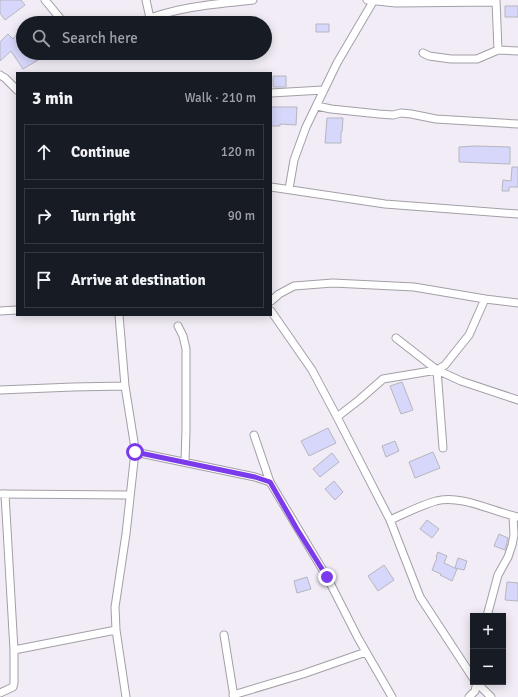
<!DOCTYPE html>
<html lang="en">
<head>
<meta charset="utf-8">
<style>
	:root { --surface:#171b24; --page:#20242c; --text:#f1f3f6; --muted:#9ea1a6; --line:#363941 }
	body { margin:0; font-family:Signika,sans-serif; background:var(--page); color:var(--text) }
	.controls { position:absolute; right:12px; bottom:12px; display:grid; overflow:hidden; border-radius:0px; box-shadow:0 2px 10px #0003 }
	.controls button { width:36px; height:36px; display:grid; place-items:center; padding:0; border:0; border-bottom:1px solid var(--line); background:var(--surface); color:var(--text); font:20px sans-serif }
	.stop { position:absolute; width:12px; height:12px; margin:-9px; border:3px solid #7c3aed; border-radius:50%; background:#fff }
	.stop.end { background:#7c3aed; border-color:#fff; box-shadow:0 1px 4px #0008 }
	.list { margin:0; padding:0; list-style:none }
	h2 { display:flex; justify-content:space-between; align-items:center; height:52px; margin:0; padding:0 16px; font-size:17px }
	h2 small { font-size:13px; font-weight:400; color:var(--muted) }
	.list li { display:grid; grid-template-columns:26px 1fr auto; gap:12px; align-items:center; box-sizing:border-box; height:56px; margin:0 8px 8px; padding:0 8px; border:1px solid var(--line); border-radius:0px }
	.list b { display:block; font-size:15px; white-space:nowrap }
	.list em { font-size:13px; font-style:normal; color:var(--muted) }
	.icon { flex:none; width:22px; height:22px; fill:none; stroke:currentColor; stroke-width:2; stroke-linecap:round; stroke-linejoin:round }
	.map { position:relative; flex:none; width:518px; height:697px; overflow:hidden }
	.search { position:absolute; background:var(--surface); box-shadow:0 2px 10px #0003; left:16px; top:16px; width:256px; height:44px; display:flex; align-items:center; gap:10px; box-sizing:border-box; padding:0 14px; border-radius:22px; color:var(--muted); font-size:15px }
	.panel { position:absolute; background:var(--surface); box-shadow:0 2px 10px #0003; left:16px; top:72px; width:256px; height:244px; border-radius:0px }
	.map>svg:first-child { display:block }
</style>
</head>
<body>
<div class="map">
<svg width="518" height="697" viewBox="0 0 518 697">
	<rect width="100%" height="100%" fill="#f1ecf5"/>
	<path fill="#d6d7fa" stroke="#b6b6bf" d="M 0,0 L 21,0 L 25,5 L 5,20 L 0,13 Z
		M 505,6 L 518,6 L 518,17 L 505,17 Z
		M 316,24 L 329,24 L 329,32 L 316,32 Z
		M 23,27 L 23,53 L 47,53 L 38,60 L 23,69 L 11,51 L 0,61 L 0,42 L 8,34 L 13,39 Z
		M 273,76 L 286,76 L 286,87 L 273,87 Z
		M 271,107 L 297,107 L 296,125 L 280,124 L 280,126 L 271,126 Z
		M 327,118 L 343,118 L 342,132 L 341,132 L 341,143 L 325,143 Z
		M 475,146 L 510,147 L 510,164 L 459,162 L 459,147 Z
		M 512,167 L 518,167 L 518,187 L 509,187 L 509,191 L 502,191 L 503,180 L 511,181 Z
		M 402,382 L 413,410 L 401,414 L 390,386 Z
		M 328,428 L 336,443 L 309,456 L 301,441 Z
		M 395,441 L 399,451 L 386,457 L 382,446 Z
		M 433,452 L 440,468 L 415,478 L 409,462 Z
		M 332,453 L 339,462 L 320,477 L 313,469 Z
		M 334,481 L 343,492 L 335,500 L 325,489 Z
		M 427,520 L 439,529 L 432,538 L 420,529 Z
		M 499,534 L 508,538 L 505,550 L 494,546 Z
		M 438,552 L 447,556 L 444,563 L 457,569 L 452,581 L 440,575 L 441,574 L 432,570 L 437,558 L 436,557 Z
		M 458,558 L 467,561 L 464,570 L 455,568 Z
		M 384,565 L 394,580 L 378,591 L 368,576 Z
		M 307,577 L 311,589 L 297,593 L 294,581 Z
		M 507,582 L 518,583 L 518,601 L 505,600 Z"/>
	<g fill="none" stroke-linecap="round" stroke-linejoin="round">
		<g stroke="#a39fa7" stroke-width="9">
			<path id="street" d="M 45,0 L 64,23
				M 146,0 L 150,18
				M 367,0 L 396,3 L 496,2
				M 496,0 L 498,50
				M 138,23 C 174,7 214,4 253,0
				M 423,53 L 429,56 L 451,59 L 477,59 L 498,50 L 518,51
				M 0,75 L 5,78 L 17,90
				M 271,93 L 323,90
				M 317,106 L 331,109 L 379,114 L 393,115 L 401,113 L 411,114 L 436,119 L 518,124
				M 271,187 L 385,204 L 518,214
				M 289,189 L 294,160 L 306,127 L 337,63 L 374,0
				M 271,301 L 279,294 L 294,286 L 333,283 L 414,287 L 485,299 L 518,303
				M 0,311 L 17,310
				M 271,311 L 312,370 L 337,417 L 390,520 L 420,597 L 473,678
				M 119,315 L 125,386 L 134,442 L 135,452 L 126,534 L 115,607 L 116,630 L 126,697
				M 178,326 L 183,336 L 186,349 L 186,430 L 185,462
				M 396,338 L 437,370 L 461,381 L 518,400
				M 437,370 L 443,448
				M 0,390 L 73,387 L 125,386
				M 337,417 L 359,400 L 383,379 L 437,370 L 445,365 L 469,335 L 485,299
				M 254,435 L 270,482 L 327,577 L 358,638 L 392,697
				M 135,452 L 255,477 L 270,482
				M 0,494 L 129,495
				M 390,520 C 404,514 421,505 436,501 C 460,494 494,512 518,517
				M 487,616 L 498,575 L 508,557 L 512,545 L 514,535 L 513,516
				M 224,635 L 234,697
				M 14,650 L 116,630
				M 476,682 L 491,697
				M 0,693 L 13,687 L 14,683 L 14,650 L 5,494
				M 233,695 L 303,674 L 366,652
				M 469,697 L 475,691 L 477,682"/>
		</g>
		<use href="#street" stroke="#fff" stroke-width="7"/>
	</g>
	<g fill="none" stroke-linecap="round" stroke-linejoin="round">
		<path stroke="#7c3aed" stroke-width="5" d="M 135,452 L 255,477 L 270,482 L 297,529 L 327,577"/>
	</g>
</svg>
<div class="controls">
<button>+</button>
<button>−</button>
</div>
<div class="stop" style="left:135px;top:452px"></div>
<div class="stop end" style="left:327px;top:577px"></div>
<div class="search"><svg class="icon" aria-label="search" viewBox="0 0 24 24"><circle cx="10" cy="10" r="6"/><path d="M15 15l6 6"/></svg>Search here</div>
<section class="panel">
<h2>3 min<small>Walk · 210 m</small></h2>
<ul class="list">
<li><svg class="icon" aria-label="ahead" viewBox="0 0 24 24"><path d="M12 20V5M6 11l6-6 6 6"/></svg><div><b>Continue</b></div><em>120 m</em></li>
<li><svg class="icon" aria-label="right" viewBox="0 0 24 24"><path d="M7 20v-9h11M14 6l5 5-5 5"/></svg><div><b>Turn right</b></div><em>90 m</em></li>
<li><svg class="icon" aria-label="arrive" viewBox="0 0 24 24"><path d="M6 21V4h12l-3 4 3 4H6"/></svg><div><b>Arrive at destination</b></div></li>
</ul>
</section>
</div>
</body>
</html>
